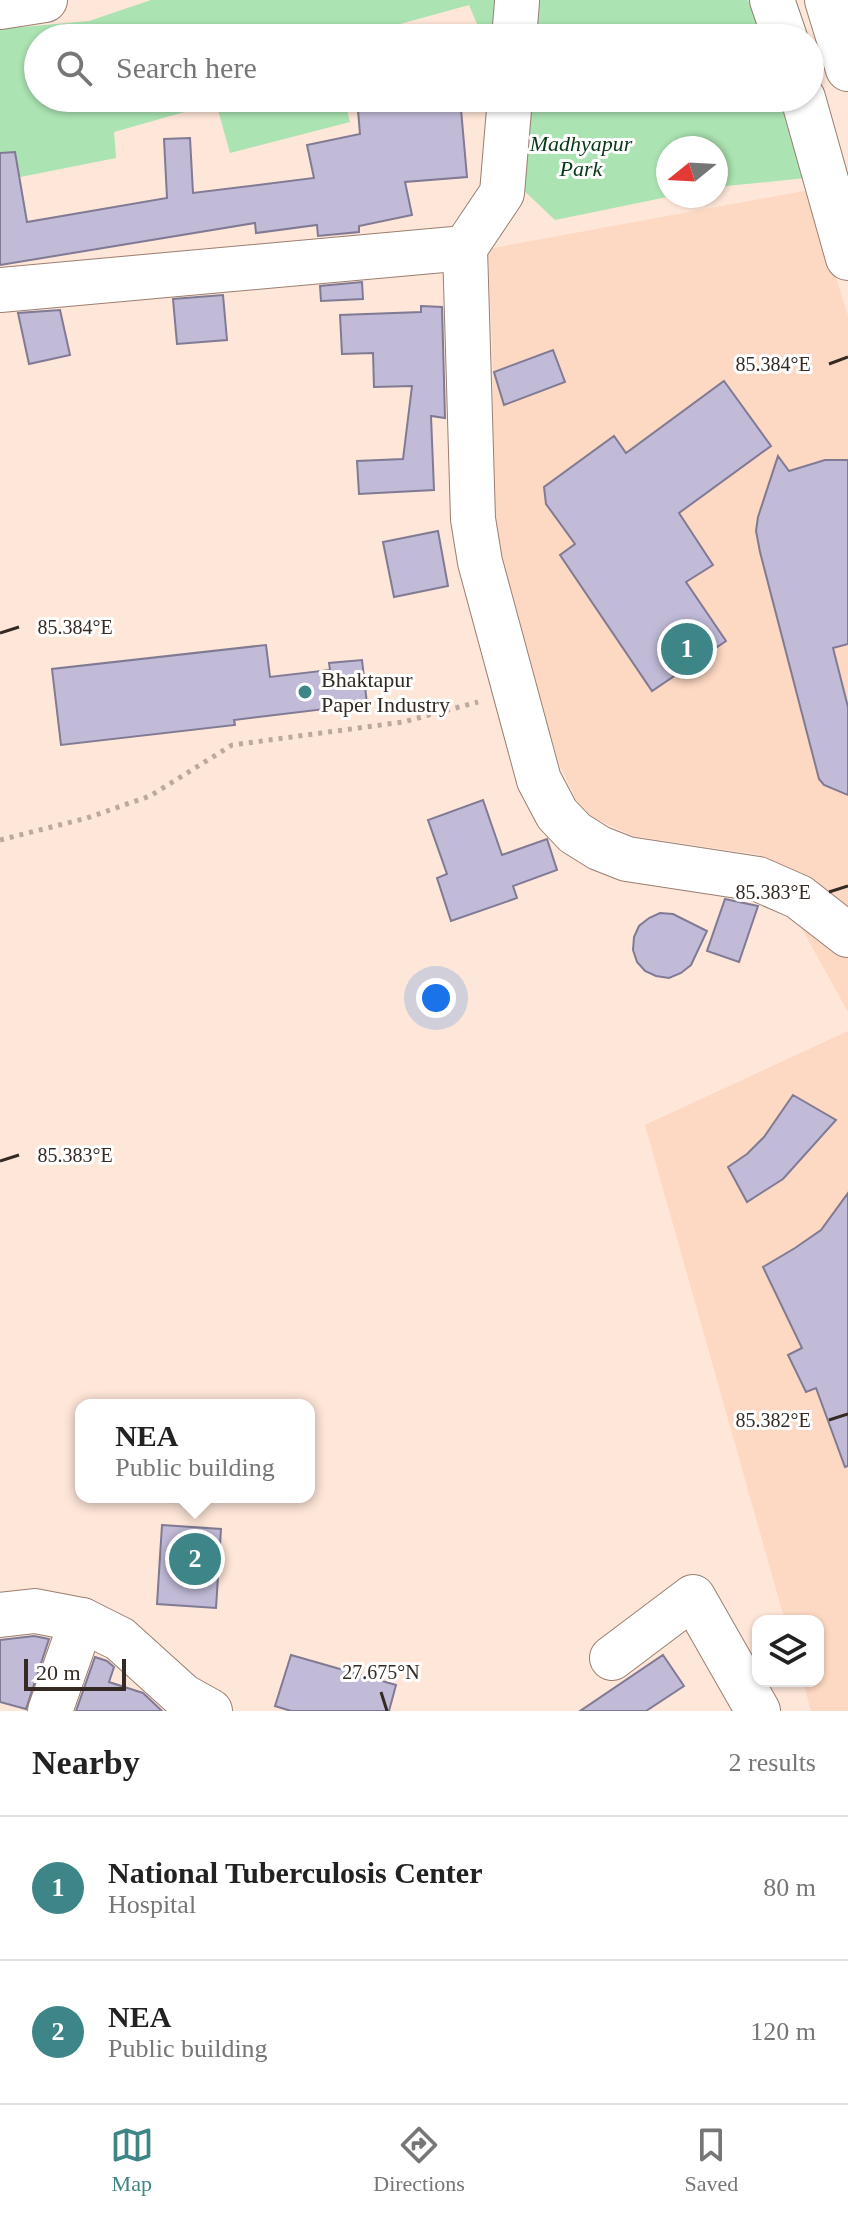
<!DOCTYPE html>
<html lang="en">
<head>
<meta charset="utf-8">
<style>
	:root { --surface:#fff; --page:#f6f6f6; --text:#222; --muted:#767676; --line:#e0e0e0; --accent:#3d8587 }
	body { margin:0; font-family:Georgia,serif; background:var(--page); color:var(--text) }
	.controls { position:absolute; right:24px; bottom:24px; display:grid; overflow:hidden; border-radius:16px; box-shadow:0 2px 6px #0004 }
	.controls button { width:72px; height:72px; display:grid; place-items:center; padding:0; border:0; border-bottom:2px solid var(--line); background:var(--surface); color:var(--text); font:40px sans-serif }
	.compass { position:absolute; left:656px; top:136px; width:72px; height:72px; border-radius:50%; background:var(--surface); box-shadow:0 2px 6px #0004; rotate:252deg }
	.scale { position:absolute; left:24px; bottom:20px; width:102px; box-sizing:border-box; padding-left:8px; border:4px solid #352a23; border-top:0; font-size:22px; line-height:28px; white-space:nowrap; color:#352a23; -webkit-text-stroke:6px #fff; paint-order:stroke }
	.you { position:absolute; left:436px; top:998px; width:28px; height:28px; margin:-20px; border:6px solid #fff; border-radius:50%; background:#1a73e8; box-shadow:0 0 0 12px #1a73e833 }
	.badge { display:grid; place-items:center; width:52px; height:52px; border-radius:50%; background:var(--accent); color:#fff; font-size:26px; font-weight:700 }
	.pin { position:absolute; translate:-50% -50%; border:4px solid #fff; box-shadow:0 2px 8px #0006 }
	.popup { position:absolute; left:75px; top:1399px; width:240px; height:104px; box-sizing:border-box; display:grid; place-content:center; border-radius:16px; background:var(--surface); filter:drop-shadow(0 2px 6px #0005); font-size:26px; white-space:nowrap; color:var(--muted) }
	.popup b { font-size:30px; color:var(--text) }
	.popup::after { content:''; position:absolute; left:50%; top:100%; margin-left:-16px; border:16px solid transparent; border-top-color:var(--surface) }
	.list { margin:0; padding:0; list-style:none }
	h2 { display:flex; justify-content:space-between; align-items:center; height:104px; margin:0; padding:0 32px; font-size:34px }
	h2 small { font-size:26px; font-weight:400; color:var(--muted) }
	.list li { display:grid; grid-template-columns:52px 1fr auto; gap:24px; align-items:center; box-sizing:border-box; height:144px; padding:0 32px; border-top:2px solid var(--line) }
	.list b { display:block; font-size:30px; white-space:nowrap }
	.list p { margin:0; font-size:26px; white-space:nowrap; color:var(--muted) }
	.list em { font-size:26px; font-style:normal; color:var(--muted) }
	.icon { flex:none; width:44px; height:44px; fill:none; stroke:currentColor; stroke-width:2; stroke-linecap:round; stroke-linejoin:round }
	.map { position:relative; flex:none; width:848px; height:1711px; overflow:hidden }
	.search { position:absolute; background:var(--surface); box-shadow:0 2px 6px #0004; left:24px; right:24px; top:24px; height:88px; display:flex; align-items:center; gap:20px; box-sizing:border-box; padding:0 28px; border-radius:44px; color:var(--muted); font-size:30px }
	.sheet { height:392px; background:var(--surface) }
	nav { display:flex; justify-content:space-around; align-items:center; box-sizing:border-box; height:112px; border-top:2px solid var(--line); background:var(--surface); font-size:22px; color:var(--muted) }
	nav a { display:grid; justify-items:center; gap:4px }
	nav .on { color:var(--accent) }
	.map>svg:first-child { display:block }
</style>
</head>
<body>
<div class="map">
<svg width="848" height="1711" viewBox="0 0 848 1711">
	<rect width="100%" height="100%" fill="#fee6d8"/>
	<path fill="#fdd8c3" d="M 809,190 L 848,316 L 848,1012 L 761,855 L 633,836 L 583,813 L 559,764 L 492,533 L 493,372 L 488,249 Z
		M 848,1031 L 848,1711 L 811,1711 L 803,1681 L 818,1681 L 818,1621 L 785,1621 L 645,1125 Z"/>
	<path fill="#abe3b2" d="M 151,0 L 748,0 L 763,38 L 483,38 L 469,5 L 349,38 L 38,38 L 38,98 L 344,98 L 350,122 L 230,153 L 216,103 L 114,132 L 116,158 L 0,181 L 0,29 L 89,21 Z
		M 507,98 L 782,98 L 806,178 L 716,187 L 716,148 L 668,148 L 668,196 L 672,196 L 555,220 L 516,183 Z"/>
	<path fill="#c1bbd8" stroke="#807a94" stroke-width="2" d="M 357,98 L 460,98 L 467,177 L 405,182 L 412,215 L 359,226 L 359,232 L 318,236 L 317,225 L 256,233 L 255,223 L 0,265 L 0,153 L 15,152 L 27,222 L 167,198 L 164,139 L 190,138 L 193,193 L 314,178 L 307,145 L 360,134 Z
		M 362,282 L 363,299 L 321,301 L 320,286 Z
		M 223,295 L 227,340 L 177,344 L 173,299 Z
		M 421,306 L 442,307 L 445,418 L 431,416 L 434,490 L 359,494 L 357,461 L 403,459 L 412,386 L 374,387 L 373,353 L 342,354 L 340,315 L 421,312 Z
		M 60,310 L 70,355 L 29,364 L 18,313 Z
		M 553,350 L 565,382 L 504,405 L 494,372 Z
		M 724,381 L 771,446 L 679,513 L 713,565 L 686,582 L 726,641 L 652,691 L 560,555 L 575,544 L 546,504 L 544,487 L 614,436 L 626,453 Z
		M 778,456 L 789,471 L 825,460 L 848,460 L 848,644 L 833,648 L 848,707 L 848,795 L 824,785 L 819,779 L 760,552 L 756,531 L 758,517 Z
		M 438,531 L 448,586 L 394,597 L 383,542 Z
		M 266,645 L 270,677 L 330,670 L 329,663 L 362,660 L 367,704 L 234,720 L 235,725 L 61,745 L 52,669 Z
		M 483,800 L 502,855 L 547,839 L 557,870 L 513,886 L 517,898 L 451,921 L 437,878 L 447,874 L 428,820 Z
		M 725,899 L 758,906 L 739,962 L 707,951 Z
		M 660,913 L 673,914 L 707,931 L 691,965 L 681,973 L 669,978 L 656,976 L 645,971 L 637,962 L 633,950 L 634,937 L 639,926 L 649,918 Z
		M 793,1095 L 836,1120 L 783,1179 L 747,1202 L 728,1167 L 747,1154 L 764,1137 Z
		M 848,1193 L 848,1466 L 845,1467 L 816,1388 L 806,1392 L 788,1355 L 802,1348 L 763,1267 L 795,1248 L 821,1230 Z
		M 162,1525 L 221,1529 L 216,1608 L 157,1604 Z
		M 34,1636 L 49,1639 L 26,1709 L 0,1702 L 0,1640 Z
		M 291,1655 L 396,1685 L 389,1711 L 291,1711 L 275,1706 Z
		M 663,1655 L 684,1686 L 646,1711 L 580,1711 Z
		M 95,1657 L 107,1661 L 114,1667 L 109,1682 L 143,1693 L 162,1711 L 76,1711 Z"/>
	<g fill="none" stroke-linecap="round" stroke-linejoin="round">
		<g stroke="#9a7f70" stroke-width="46">
			<path id="minor" d="M 772,0 L 785,38
				M 0,7 L 45,0
				M 514,38 L 517,2
				M 803,98 L 848,258
				M 465,248 L 502,193 L 510,98
				M 0,290 L 465,248 L 473,519 L 480,562 L 539,780 L 557,814 L 575,833 L 599,848 L 627,859 L 758,879 L 799,897 L 848,935
				M 612,1658 L 693,1597 L 758,1711
				M 50,1711 L 82,1620"/>
		</g>
		<g stroke="#9a7f70" stroke-width="46">
			<path id="major" d="M 0,1615 L 35,1611 L 82,1620 L 120,1639 L 183,1696 L 210,1711"/>
		</g>
		<g stroke="#9a7f70" stroke-width="46">
			<path id="highway" d="M 827,0 L 848,69"/>
		</g>
		<path stroke="#bca99d" stroke-width="5" stroke-dasharray="4 6" stroke-linecap="butt" d="M 0,840 L 87,818 L 150,796 L 232,745 L 403,722 L 478,702"/>
		<use href="#minor" stroke="#fff" stroke-width="44"/>
		<use href="#major" stroke="#fff" stroke-width="44"/>
		<use href="#highway" stroke="#fff" stroke-width="44"/>
	</g>
	<path fill="none" stroke="#352a23" stroke-width="3" d="M 829,364 L 848,357M 0,633 L 19,627M 829,892 L 848,886M 0,1161 L 19,1155M 829,1420 L 848,1414M 381,1692 L 387,1711"/>
	<circle fill="#3d8587" stroke="#fff" stroke-width="3" cx="305" cy="692" r="8"/>
	<g text-anchor="middle" stroke-width="6" stroke-linejoin="round" paint-order="stroke">
		<g font-size="22" font-style="italic" fill="#073915" stroke="#fff">
			<text x="581" y="151">Madhyapur<tspan x="581" dy="25">Park</tspan></text>
		</g>
		<g font-size="22" fill="#352a23" stroke="#fff" text-anchor="start">
			<text x="321" y="687">Bhaktapur<tspan x="321" dy="25">Paper Industry</tspan></text>
		</g>
	</g>
	<g font-size="20" text-anchor="middle" fill="#352a23" stroke="#fff" stroke-width="6" stroke-linejoin="round" paint-order="stroke">
		<text x="773" y="371">85.384°E</text>
		<text x="75" y="634">85.384°E</text>
		<text x="773" y="899">85.383°E</text>
		<text x="75" y="1162">85.383°E</text>
		<text x="773" y="1427">85.382°E</text>
		<text x="381" y="1679">27.675°N</text>
	</g>
</svg>
<div class="controls">
<button><svg class="icon" aria-label="layers" viewBox="0 0 24 24"><path d="M12 4l9 5-9 5-9-5zM3 14l9 5 9-5"/></svg></button>
</div>
<svg class="compass" viewBox="-18 -18 36 36"><path d="M0-13l5 13h-10z" fill="#e53935"/><path d="M0 13l5-13h-10z" fill="#767676"/></svg>
<div class="scale">20 m</div>
<div class="you"></div>
<div class="pin badge" style="left:687px;top:649px">1</div>
<div class="pin badge" style="left:195px;top:1559px">2</div>
<div class="popup"><b>NEA</b>Public building</div>
<div class="search"><svg class="icon" aria-label="search" viewBox="0 0 24 24"><circle cx="10" cy="10" r="6"/><path d="M15 15l6 6"/></svg>Search here</div>
</div>
<section class="sheet">
<h2>Nearby<small>2 results</small></h2>
<ul class="list">
<li><span class="badge">1</span><div><b>National Tuberculosis Center</b><p>Hospital</p></div><em>80 m</em></li>
<li><span class="badge">2</span><div><b>NEA</b><p>Public building</p></div><em>120 m</em></li>
</ul>
</section>
<nav>
<a class="on"><svg class="icon" aria-label="map" viewBox="0 0 24 24"><path d="M3 6l6-2 6 2 6-2v14l-6 2-6-2-6 2zM9 4v14M15 6v14"/></svg>Map</a>
<a><svg class="icon" aria-label="directions" viewBox="0 0 24 24"><path d="M12 3l9 9-9 9-9-9zM9 14v-3h6M13 9l2 2-2 2"/></svg>Directions</a>
<a><svg class="icon" aria-label="saved" viewBox="0 0 24 24"><path d="M7 4h10v16l-5-4-5 4z"/></svg>Saved</a>
</nav>
</body>
</html>
